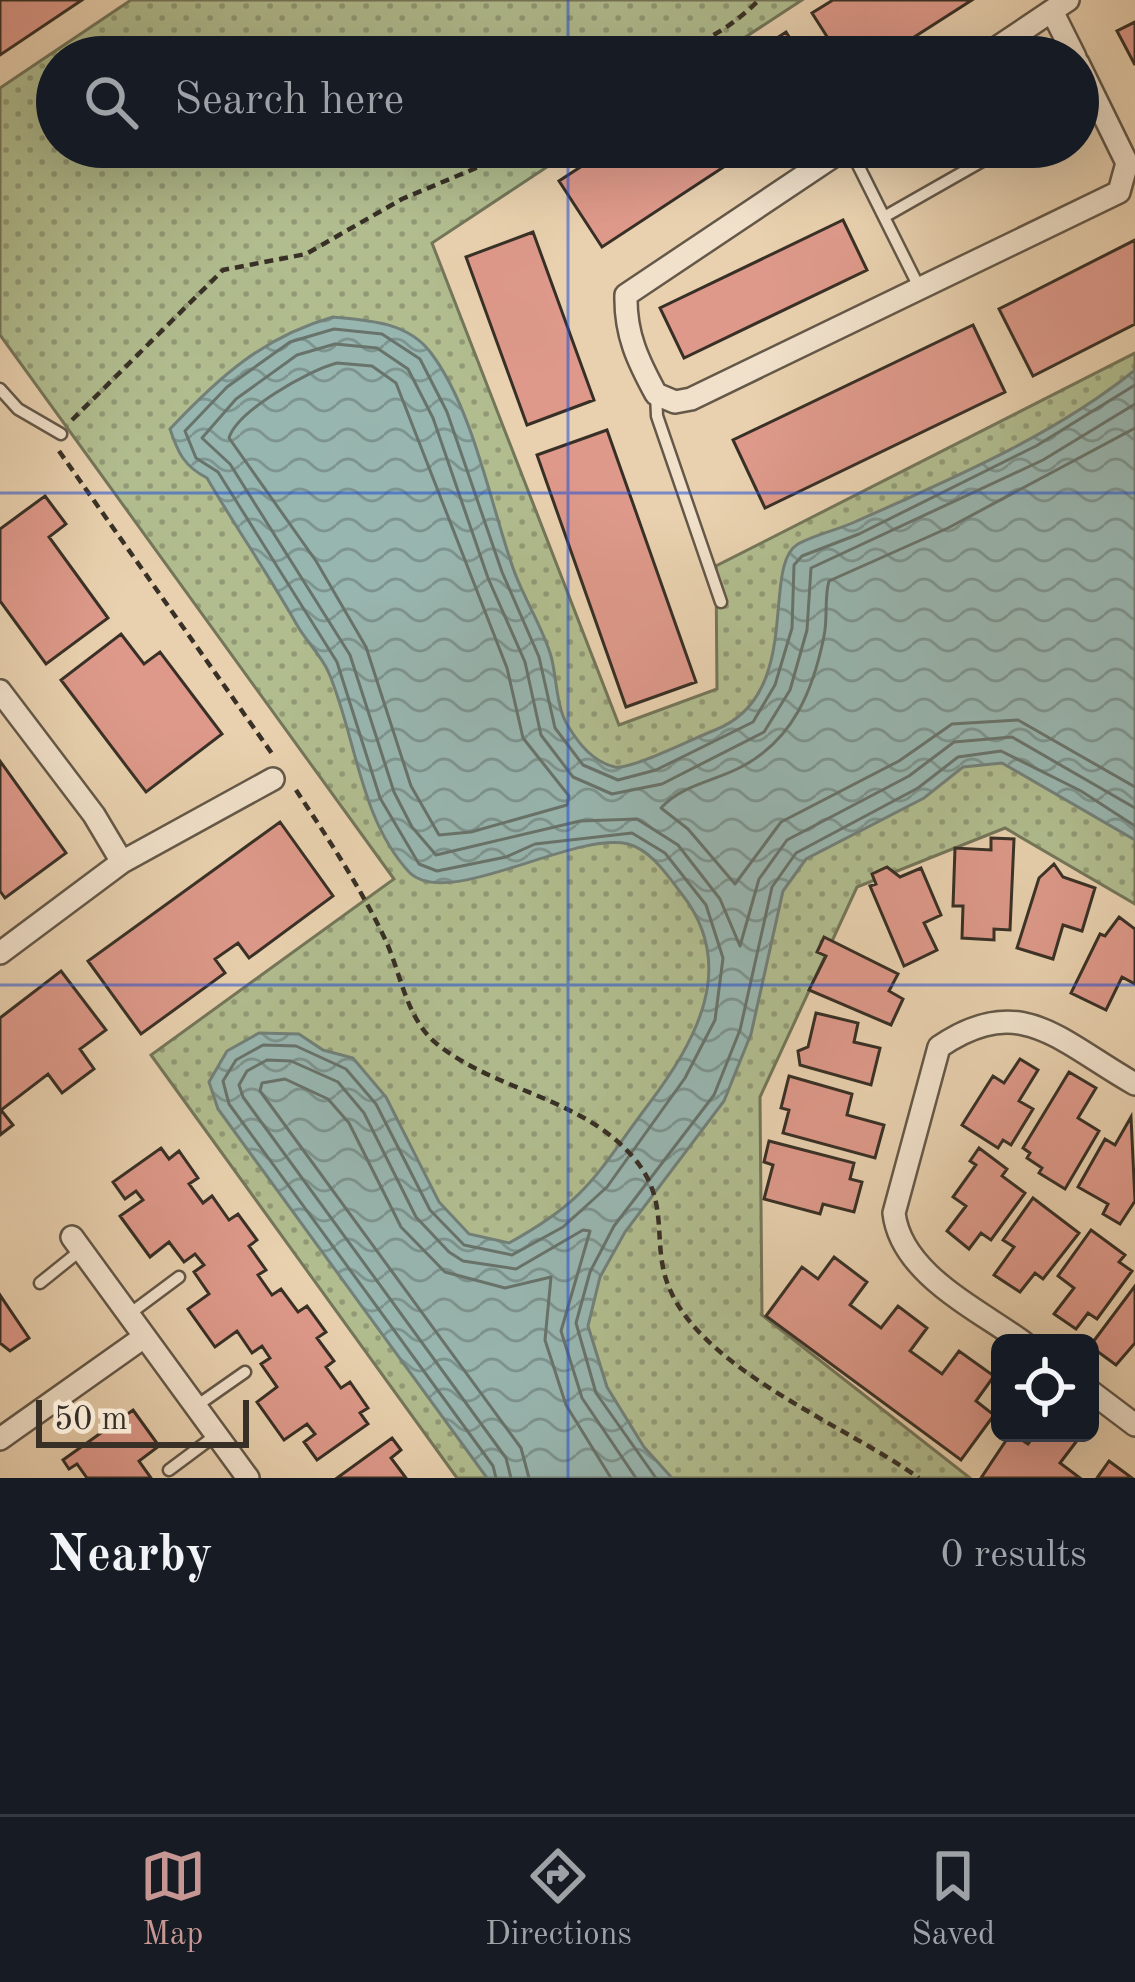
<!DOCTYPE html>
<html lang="en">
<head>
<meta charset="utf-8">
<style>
	:root { --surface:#171b24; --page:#242831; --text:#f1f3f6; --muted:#9ea1a6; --line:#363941; --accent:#c59692 }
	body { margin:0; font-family:"Old Standard TT",serif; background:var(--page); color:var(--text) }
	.controls { position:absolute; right:36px; bottom:36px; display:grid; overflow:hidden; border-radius:18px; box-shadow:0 12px 48px #0002 }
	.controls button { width:108px; height:108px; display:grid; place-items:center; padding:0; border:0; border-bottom:3px solid var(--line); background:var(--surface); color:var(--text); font:60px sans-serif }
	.scale { position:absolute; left:36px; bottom:30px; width:213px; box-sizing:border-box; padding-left:12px; border:6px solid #383026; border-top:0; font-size:33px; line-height:42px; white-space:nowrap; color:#383026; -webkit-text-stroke:9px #f1e1cb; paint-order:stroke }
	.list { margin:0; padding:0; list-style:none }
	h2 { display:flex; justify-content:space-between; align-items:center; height:156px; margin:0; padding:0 48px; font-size:51px }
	h2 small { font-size:39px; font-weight:400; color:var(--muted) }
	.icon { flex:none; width:66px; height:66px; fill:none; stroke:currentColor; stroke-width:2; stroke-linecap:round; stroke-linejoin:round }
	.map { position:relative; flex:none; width:1135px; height:1478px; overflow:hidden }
	.search { position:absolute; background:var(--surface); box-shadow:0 12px 48px #0002; left:36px; right:36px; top:36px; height:132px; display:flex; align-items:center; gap:30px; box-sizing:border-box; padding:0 42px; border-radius:66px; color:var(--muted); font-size:45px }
	.sheet { height:336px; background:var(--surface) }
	nav { display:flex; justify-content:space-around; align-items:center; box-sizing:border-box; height:168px; border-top:3px solid var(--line); background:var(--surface); font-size:33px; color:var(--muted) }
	nav a { display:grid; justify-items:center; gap:6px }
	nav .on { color:var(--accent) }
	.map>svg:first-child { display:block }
</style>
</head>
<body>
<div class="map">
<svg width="1135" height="1478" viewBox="0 0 1135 1478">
	<defs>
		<pattern id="grass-dots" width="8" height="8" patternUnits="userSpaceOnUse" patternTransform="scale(3)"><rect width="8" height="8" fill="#b1bd8f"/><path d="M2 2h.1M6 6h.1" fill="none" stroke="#919a75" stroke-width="1.8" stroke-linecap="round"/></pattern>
		<pattern id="water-waves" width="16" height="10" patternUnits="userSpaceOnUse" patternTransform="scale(3)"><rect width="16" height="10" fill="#98b6b0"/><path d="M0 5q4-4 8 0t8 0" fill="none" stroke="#7d948f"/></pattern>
	</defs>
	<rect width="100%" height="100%" fill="#e9d1af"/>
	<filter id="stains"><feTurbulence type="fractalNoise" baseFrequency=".00167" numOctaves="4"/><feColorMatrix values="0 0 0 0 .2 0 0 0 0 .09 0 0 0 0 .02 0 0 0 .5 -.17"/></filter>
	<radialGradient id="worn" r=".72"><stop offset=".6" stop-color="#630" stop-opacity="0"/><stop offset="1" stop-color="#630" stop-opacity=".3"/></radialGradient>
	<path fill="url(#grass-dots)" stroke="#74765a" stroke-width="3" d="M 131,0 L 802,0 L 715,57 L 57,57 L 57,147 L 577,147 L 432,243 L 619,725 L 717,689 L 716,566 L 1135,353 L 1135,904 L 1005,828 L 857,887 L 760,1097 L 762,1315 L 970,1478 L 457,1478 L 151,1055 L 394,879 L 0,335 L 0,88 Z"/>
	<path fill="url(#water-waves)" stroke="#728079" stroke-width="3" d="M 333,317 C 368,320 408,322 431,353 C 472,407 490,501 512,565 C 522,596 542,625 551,656 C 557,678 556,707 568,726 C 579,744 593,762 615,767 C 631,770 694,738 715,730 C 805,695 760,566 798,544 C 816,534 838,530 857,521 C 951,479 1055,435 1135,370 L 1135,840 L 1002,763 L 963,767 L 924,798 L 806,859 L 783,891 L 751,1034 L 724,1101 L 625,1232 L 600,1277 L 588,1326 L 607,1387 L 644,1447 L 672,1478 L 487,1478 L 218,1109 L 209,1082 L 227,1051 L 259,1033 L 299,1034 L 323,1050 L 353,1058 L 386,1097 L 439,1202 L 469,1234 L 509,1243 C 589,1199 596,1174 648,1105 C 696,1041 739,966 681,893 C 668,876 651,850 628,844 C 572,831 447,911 409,872 C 359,818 356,735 328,671 C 320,654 306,641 297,625 C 269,575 236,528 207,478 C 184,466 178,453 170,429 C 219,377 263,337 333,317 Z"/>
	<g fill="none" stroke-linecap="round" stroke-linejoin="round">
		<path stroke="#68736b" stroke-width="3" d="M 337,363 L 372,366 L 396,383 L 507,668 L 523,738 L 569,796 L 567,805 L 471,832 L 439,835 L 411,786 L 366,647 L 316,561 L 229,438 C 237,411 309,370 337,363 Z
			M 1135,404 L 1043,460 L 811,568 L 807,630 L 790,690 L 764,732 L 662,784 L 612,794 L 573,777 L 541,735 L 525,662 L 488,578 L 433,418 L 408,369 L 377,348 L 335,344 L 297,355 L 236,399 L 202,438 L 230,464 L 350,655 L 394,792 L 412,827 L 436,855 L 580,821 L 637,819 L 678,845 L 720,899 L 740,946 L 759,879 L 787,840 L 909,776 L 954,742 L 1012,737 L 1135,808
			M 1135,428 L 948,528 L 829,581 C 824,598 828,618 824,636 C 813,691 793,739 743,766 C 716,781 681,785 661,808 L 688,829 L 735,884 L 781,822 L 899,761 L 952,724 L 1018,720 L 1135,787
			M 496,1478 L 493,1466 L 229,1104 L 223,1081 L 236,1060 L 263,1045 L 296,1046 L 346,1069 L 376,1104 L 430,1210 L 464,1245 L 512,1255 L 563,1227 L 607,1187 L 685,1078 L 715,1020 L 723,958 L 706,905 L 665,853 L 632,833 L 535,844 L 506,857 L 437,871 L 419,864 L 380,798 L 337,662 L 218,472 L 196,458 L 185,431 L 227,387 L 290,342 L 334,329 L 382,334 L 420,359 L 447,412 L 502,572 L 539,657 L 555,728 L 583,765 L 618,780 L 656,770 L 753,722 L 775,685 L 792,628 L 794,565 L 802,556 L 859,534 L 1036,446 L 1135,385
			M 511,1478 L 506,1458 L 243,1097 L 239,1085 L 247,1071 L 267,1060 L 291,1061 L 338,1082 L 364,1113 L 416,1217 L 449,1252 L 463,1261 L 516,1269 L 583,1230 L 590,1231 L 561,1331 L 582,1398 L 636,1478
			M 529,1478 L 521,1448 L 260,1091 L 262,1083 L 285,1079 L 328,1099 L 349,1123 L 401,1227 L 445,1272 L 505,1288 L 551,1277 L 545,1340 L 566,1405 L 611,1478
			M 656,1478 L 596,1393 L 576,1323 L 590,1272 L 614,1226 L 714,1095 L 740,1030 L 772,887 L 796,853 L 918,788 L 958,757 L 1001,751 L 1081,791 L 1135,826"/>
	</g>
	<path fill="#de998a" stroke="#383026" stroke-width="3" d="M 0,0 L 82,0 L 0,55 Z
		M 833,0 L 972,0 L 883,57 L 840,57 L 812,13 Z
		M 1135,22 L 1135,65 L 1117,31 Z
		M 786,32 L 802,57 L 748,57 Z
		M 611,147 L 754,147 L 602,247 L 559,181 Z
		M 843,220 L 867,270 L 684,358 L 660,308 Z
		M 533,232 L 594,400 L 527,425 L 466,257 Z
		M 1135,240 L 1135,324 L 1033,376 L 999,309 Z
		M 973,325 L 1005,392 L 765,508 L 733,440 Z
		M 607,430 L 696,682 L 626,707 L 537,455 Z
		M 45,496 L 66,524 L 49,537 L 108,618 L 46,664 L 0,601 L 0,529 Z
		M 121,634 L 144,664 L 160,652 L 222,734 L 146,792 L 61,680 Z
		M 0,761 L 66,853 L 5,898 L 0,891 Z
		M 280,822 L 333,896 L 249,958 L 238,943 L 215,959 L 225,973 L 141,1034 L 88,961 Z
		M 991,838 L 1014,839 L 1010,930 L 994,929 L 994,940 L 962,938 L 963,906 L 953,906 L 955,848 L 991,850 Z
		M 1054,864 L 1063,877 L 1095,888 L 1082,931 L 1063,925 L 1053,959 L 1017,948 L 1039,878 Z
		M 887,867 L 900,877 L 921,868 L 941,915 L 924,923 L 937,950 L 904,966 L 870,886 L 876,884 L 872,874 Z
		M 1119,917 L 1135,929 L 1135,984 L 1122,977 L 1106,1010 L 1071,993 L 1100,934 L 1105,936 Z
		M 824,937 L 898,974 L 889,991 L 903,999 L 891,1025 L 809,990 L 826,956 L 817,952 Z
		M 61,971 L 106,1030 L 80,1049 L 94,1069 L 62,1093 L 48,1074 L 1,1110 L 13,1125 L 0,1135 L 0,1018 Z
		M 816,1013 L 858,1023 L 854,1042 L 880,1048 L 871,1085 L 800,1065 L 798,1051 L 808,1047 Z
		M 1020,1059 L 1038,1070 L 1019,1101 L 1033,1109 L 1011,1145 L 1003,1140 L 998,1148 L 962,1125 L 993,1076 L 1004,1083 Z
		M 1069,1072 L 1096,1088 L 1078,1118 L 1099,1131 L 1065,1189 L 1039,1173 L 1042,1168 L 1027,1158 L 1030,1153 L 1023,1148 Z
		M 789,1076 L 852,1094 L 847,1115 L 884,1125 L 875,1158 L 783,1133 L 789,1110 L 781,1108 Z
		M 1131,1117 L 1135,1201 L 1120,1224 L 1103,1214 L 1108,1204 L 1078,1187 L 1105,1139 L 1115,1145 Z
		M 769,1141 L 854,1163 L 850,1179 L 862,1182 L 854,1212 L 823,1204 L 820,1214 L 764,1199 L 773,1165 L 764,1162 Z
		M 161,1148 L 169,1159 L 179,1151 L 198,1178 L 189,1184 L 203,1203 L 212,1196 L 229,1220 L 238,1214 L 257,1240 L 249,1246 L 266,1270 L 258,1275 L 272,1295 L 281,1289 L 298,1312 L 307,1306 L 326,1332 L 317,1338 L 334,1361 L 326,1367 L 341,1388 L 350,1382 L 368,1408 L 360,1413 L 368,1424 L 317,1460 L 304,1442 L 315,1434 L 307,1424 L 284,1440 L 257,1402 L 277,1387 L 261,1364 L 270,1358 L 262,1346 L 252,1353 L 237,1331 L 215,1347 L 188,1309 L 209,1294 L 194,1272 L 204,1265 L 195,1254 L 184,1262 L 169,1242 L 150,1257 L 120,1216 L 143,1200 L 136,1191 L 125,1199 L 113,1182 Z
		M 979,1148 L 1007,1169 L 1002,1176 L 1025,1193 L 991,1240 L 981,1233 L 969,1249 L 947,1231 L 966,1206 L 953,1197 L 976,1165 L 970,1161 Z
		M 1033,1198 L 1079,1233 L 1043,1279 L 1035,1273 L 1020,1292 L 994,1275 L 1014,1247 L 1003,1240 Z
		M 1091,1230 L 1125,1255 L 1119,1262 L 1132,1271 L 1097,1319 L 1088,1313 L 1076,1329 L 1054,1314 L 1074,1288 L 1058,1276 Z
		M 834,1257 L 867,1282 L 850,1305 L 881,1328 L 898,1306 L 927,1328 L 910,1351 L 942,1374 L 959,1351 L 994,1376 L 976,1401 L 994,1415 L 961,1460 L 766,1316 L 802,1267 L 818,1279 Z
		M 1135,1286 L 1135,1343 L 1116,1365 L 1090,1346 Z
		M 0,1295 L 29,1338 L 10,1351 L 0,1343 Z
		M 133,1410 L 159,1446 L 139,1461 L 151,1478 L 87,1478 L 77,1464 L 69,1469 L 63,1460 Z
		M 1011,1433 L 1028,1444 L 1036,1433 L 1072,1433 L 1079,1438 L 1060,1463 L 1080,1478 L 981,1478 Z
		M 392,1438 L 401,1450 L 391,1458 L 406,1478 L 337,1478 Z
		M 1109,1461 L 1132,1478 L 1097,1478 Z"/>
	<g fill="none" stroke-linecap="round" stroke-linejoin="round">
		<g stroke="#645848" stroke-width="15">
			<path id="lane" d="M 1078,107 L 1095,98
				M 849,147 L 920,289
				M 884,217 L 1007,147
				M 0,389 L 18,409 L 61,434
				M 656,394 L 657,416 L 721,602
				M 40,1283 L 81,1250
				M 128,1315 L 179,1277
				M 195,1407 L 245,1372
				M 169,1470 L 216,1435"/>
		</g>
		<g stroke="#645848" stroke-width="26">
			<path id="street" d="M 1052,11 L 1075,57
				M 983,57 L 1068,0
				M 847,147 L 626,295 C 625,334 638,361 656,394 L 675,402 L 691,399 L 1119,192 L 1127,163 L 1078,63
				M 0,691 L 94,815 L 122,862
				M 0,953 L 122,862 L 273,779
				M 72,1237 L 248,1478
				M 1024,1343 C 978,1309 901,1274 894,1213 L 939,1047 C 1021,991 1059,1041 1135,1084
				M 1090,1391 L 1135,1425
				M 0,1439 L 144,1337"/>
		</g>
		<path stroke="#383026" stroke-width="4.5" stroke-dasharray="9 6" stroke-linecap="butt" d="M 583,57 C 605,45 625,53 649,53 C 689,55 731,28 759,0
			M 72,420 L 223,270 L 306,254 L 402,199 L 500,158 L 515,147
			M 59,451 L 273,755
			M 296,790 C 327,837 361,888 385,939 C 401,973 406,1019 437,1044 C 497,1092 581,1097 633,1157 C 674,1204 648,1246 672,1294 C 710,1373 848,1427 919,1478"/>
		<use href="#lane" stroke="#f1e1cb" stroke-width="10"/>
		<use href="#street" stroke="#f1e1cb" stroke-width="21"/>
	</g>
	<path fill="none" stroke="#1d4ed8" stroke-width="3" stroke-opacity="0.55" d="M 568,0 L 568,57M 568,147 L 568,1478M 0,493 L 1135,493M 0,985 L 1135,985"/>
	<rect width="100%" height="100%" filter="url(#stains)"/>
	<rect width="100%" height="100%" fill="url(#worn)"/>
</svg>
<div class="controls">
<button><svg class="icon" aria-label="locate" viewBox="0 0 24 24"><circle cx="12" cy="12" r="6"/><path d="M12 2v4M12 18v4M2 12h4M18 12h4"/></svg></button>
</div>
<div class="scale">50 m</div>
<div class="search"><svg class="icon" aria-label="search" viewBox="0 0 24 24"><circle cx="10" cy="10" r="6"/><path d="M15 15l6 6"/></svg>Search here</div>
</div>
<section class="sheet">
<h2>Nearby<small>0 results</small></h2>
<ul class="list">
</ul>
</section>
<nav>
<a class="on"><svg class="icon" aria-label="map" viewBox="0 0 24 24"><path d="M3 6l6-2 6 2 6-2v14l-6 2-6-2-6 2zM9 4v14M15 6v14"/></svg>Map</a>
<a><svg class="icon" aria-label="directions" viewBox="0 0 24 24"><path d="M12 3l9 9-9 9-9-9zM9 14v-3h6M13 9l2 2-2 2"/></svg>Directions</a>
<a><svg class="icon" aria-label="saved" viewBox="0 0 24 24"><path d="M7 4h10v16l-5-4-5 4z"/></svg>Saved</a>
</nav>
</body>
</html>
